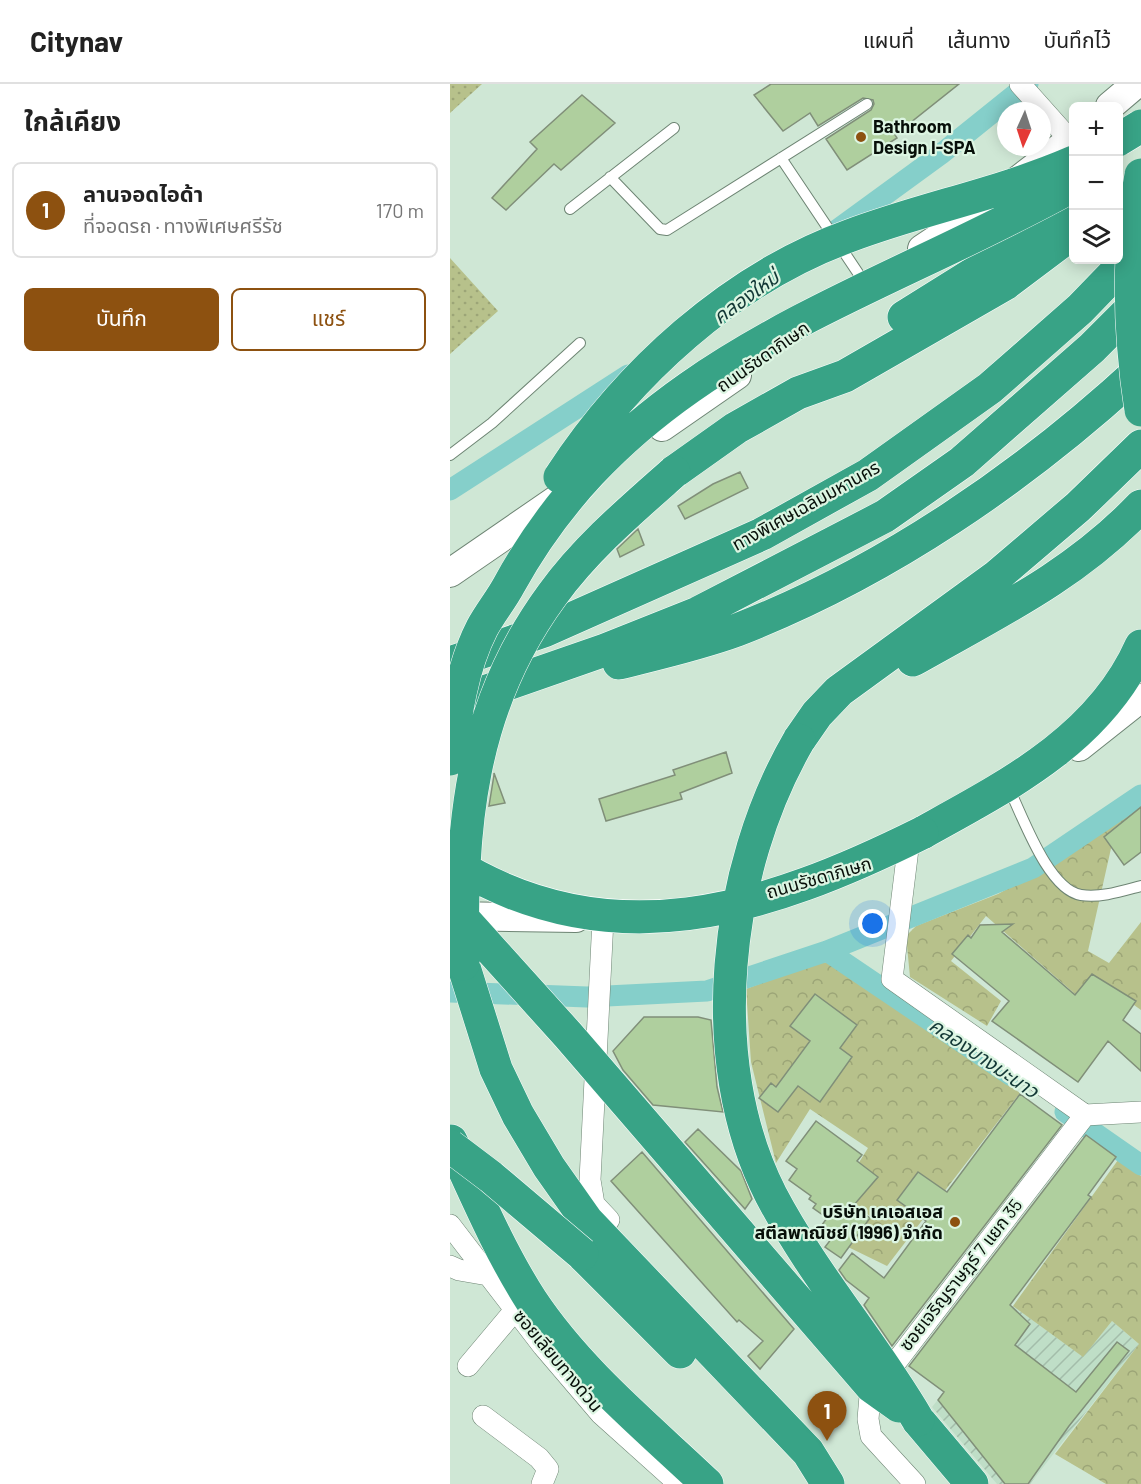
<!DOCTYPE html>
<html lang="th">
<head>
<meta charset="utf-8">
<style>
	:root { --surface:#fff; --page:#f2f2f2; --text:#222; --muted:#767676; --line:#e0e0e0; --accent:#8d5110 }
	body { margin:0; font-family:Barlow,"Noto Sans Thai",sans-serif; background:var(--page); color:var(--text) }
	.controls { position:absolute; right:18px; top:18px; display:grid; overflow:hidden; border-radius:9px; box-shadow:0 3px 15px #0003 }
	.controls button { width:54px; height:54px; display:grid; place-items:center; padding:0; border:0; border-bottom:2px solid var(--line); background:var(--surface); color:var(--text); font:30px sans-serif }
	.compass { position:absolute; left:547px; top:18px; width:54px; height:54px; border-radius:50%; background:var(--surface); box-shadow:0 3px 15px #0003; rotate:183deg }
	.you { position:absolute; left:423px; top:840px; width:21px; height:21px; margin:-15px; border:4px solid #fff; border-radius:50%; background:#1a73e8; box-shadow:0 0 0 9px #1a73e833 }
	.badge { display:grid; place-items:center; width:39px; height:39px; border-radius:50%; background:var(--accent); color:#fff; font-size:20px; font-weight:700 }
	.pin { position:absolute; translate:-50% -50px; filter:drop-shadow(0 2px 3px #0008) }
	.pin::after { content:''; position:absolute; top:32px; width:21px; height:18px; background:inherit; clip-path:polygon(0 0,100% 0,50% 100%) }
	.list { margin:0; padding:0; list-style:none }
	h2 { display:flex; justify-content:space-between; align-items:center; height:78px; margin:0; padding:0 24px; font-size:26px }
	h2 small { font-size:20px; font-weight:400; color:var(--muted) }
	.list li { display:grid; grid-template-columns:39px 1fr auto; gap:18px; align-items:center; box-sizing:border-box; height:96px; margin:0 12px 12px; padding:0 12px; border:2px solid var(--line); border-radius:9px }
	.list b { display:block; font-size:22px; white-space:nowrap }
	.list p { margin:0; font-size:20px; white-space:nowrap; color:var(--muted) }
	.list em { font-size:20px; font-style:normal; color:var(--muted) }
	.actions { display:flex; gap:12px; padding:18px 24px }
	.actions a { flex:1; padding:14px 0; border:2px solid var(--accent); border-radius:9px; text-align:center; font-size:21px; color:var(--accent) }
	.actions .main { background:var(--accent); color:#fff }
	.icon { flex:none; width:33px; height:33px; fill:none; stroke:currentColor; stroke-width:2; stroke-linecap:round; stroke-linejoin:round }
	.map { position:relative; flex:none; width:691px; height:1400px; overflow:hidden }
	header { display:flex; align-items:center; gap:36px; box-sizing:border-box; height:84px; padding:0 30px; background:var(--surface); border-bottom:2px solid var(--line) }
	header strong { font-size:28px }
	nav { display:flex; gap:33px; margin-inline-start:auto; font-size:21px }
	main { display:flex }
	aside { flex:1; background:var(--surface) }
	.map>svg:first-child { display:block }
</style>
</head>
<body>
<header>
<strong>Citynav</strong>
<nav><a>แผนที่</a><a>เส้นทาง</a><a>บันทึกไว้</a></nav>
</header>
<main>
<aside>
<h2>ใกล้เคียง<small></small></h2>
<ul class="list">
<li><span class="badge">1</span><div><b>ลานจอดไอด้า</b><p>ที่จอดรถ · ทางพิเศษศรีรัช</p></div><em>170 m</em></li>
</ul>
<div class="actions"><a class="main">บันทึก</a><a>แชร์</a></div>
</aside>
<div class="map">
<svg width="691" height="1400" viewBox="0 0 691 1400">
	<defs>
		<pattern id="industrial-furrows" width="10" height="10" patternUnits="userSpaceOnUse" patternTransform="scale(1.5)"><rect width="10" height="10" fill="#bfdec7"/><path d="M-1 1l2-2M0 10L10 0M9 11l2-2" fill="none" stroke="#a3bdaa"/></pattern>
		<pattern id="grass-dots" width="8" height="8" patternUnits="userSpaceOnUse" patternTransform="scale(1.5)"><rect width="8" height="8" fill="#b7c18b"/><path d="M2 2h.1M6 6h.1" fill="none" stroke="#9ca577" stroke-width="1.8" stroke-linecap="round"/></pattern>
		<pattern id="forest-crowns" width="20" height="18" patternUnits="userSpaceOnUse" patternTransform="scale(1.5)"><rect width="20" height="18" fill="#b7c18b"/><path d="M2 6a3 3 0 1 1 6 0M12 15a3 3 0 1 1 6 0" fill="none" stroke="#9ca577"/></pattern>
	</defs>
	<rect width="100%" height="100%" fill="#cfe7d5"/>
	<path fill="url(#industrial-furrows)" d="M 563,1222 L 632,1272 L 662,1237 L 689,1260 L 580,1400 L 547,1400 L 482,1323 Z"/>
	<path fill="url(#grass-dots)" d="M 0,0 L 32,0 L 0,29 Z
		M 0,174 L 48,227 L 0,270 Z"/>
	<path fill="url(#forest-crowns)" d="M 691,722 L 691,738 L 662,760 L 638,867 L 659,879 L 691,838 L 691,926 L 653,899 L 633,917 L 536,832 L 501,877 L 551,917 L 537,942 L 460,893 L 456,852 L 466,842 L 548,810 L 586,789 Z
		M 384,878 L 570,1009 L 437,1182 L 398,1163 L 420,1132 L 400,1119 L 395,1101 L 418,1064 L 360,1025 L 326,1079 L 301,978 L 296,905 L 366,879 Z
		M 668,1076 L 691,1092 L 691,1400 L 656,1400 L 605,1370 L 689,1260 L 662,1237 L 633,1273 L 563,1222 Z"/>
	<g fill="none" stroke-linecap="round" stroke-linejoin="round">
		<path stroke="#85cfca" stroke-width="21" d="M 384,148 L 491,70 L 578,0
			M 0,406 L 178,291
			M 377,867 L 562,992
			M 0,908 L 137,913 L 257,907 L 377,867 L 583,784 L 691,711
			M 615,1028 L 691,1081"/>
	</g>
	<path fill="#afcf9e" stroke="#808f79" stroke-width="1.5" d="M 321,0 L 509,0 L 445,51 L 447,54 L 397,86 L 376,55 L 421,26 L 424,20 L 423,16 L 413,14 L 368,42 L 360,29 L 333,47 L 304,11 Z
		M 132,11 L 165,39 L 111,86 L 104,80 L 56,126 L 42,114 L 87,65 L 80,58 Z
		M 290,388 L 298,404 L 235,435 L 228,422 L 263,400 Z
		M 188,445 L 194,461 L 170,473 L 167,465 Z
		M 276,668 L 282,689 L 230,709 L 232,715 L 156,737 L 149,715 L 225,691 L 223,686 Z
		M 44,689 L 55,719 L 39,722 L 44,691 Z
		M 691,723 L 691,768 L 674,781 L 654,753 Z
		M 563,840 L 552,848 L 625,911 L 642,890 L 686,917 L 673,936 L 691,950 L 691,987 L 658,957 L 628,998 L 542,937 L 559,917 L 502,870 L 518,851 L 521,854 L 530,841 Z
		M 365,910 L 407,941 L 390,964 L 402,973 L 370,1018 L 348,1002 L 328,1028 L 309,1014 L 321,999 L 326,1003 L 360,957 L 340,942 Z
		M 194,933 L 248,933 L 261,936 L 267,1003 L 273,1028 L 203,1021 L 173,986 L 163,967 Z
		M 570,1010 L 612,1041 L 442,1262 L 414,1221 L 419,1214 L 396,1196 L 389,1186 L 402,1169 L 434,1194 L 476,1137 L 447,1116 L 468,1088 L 497,1108 Z
		M 366,1037 L 412,1071 L 407,1077 L 428,1093 L 403,1122 L 420,1134 L 391,1174 L 375,1163 L 382,1154 L 369,1145 L 377,1134 L 363,1124 L 366,1120 L 359,1115 L 361,1112 L 339,1096 L 347,1085 L 336,1077 Z
		M 248,1045 L 291,1087 L 302,1115 L 295,1125 L 235,1058 Z
		M 636,1051 L 666,1073 L 638,1111 L 641,1113 L 560,1221 L 580,1240 L 565,1261 L 626,1308 L 667,1258 L 679,1267 L 619,1342 L 578,1400 L 555,1400 L 488,1316 L 494,1308 L 459,1282 Z
		M 192,1068 L 344,1245 L 310,1285 L 298,1272 L 313,1257 L 289,1236 L 287,1238 L 161,1097 Z"/>
	<g fill="none" stroke-linecap="round" stroke-linejoin="round">
		<g stroke="#6d8473" stroke-width="12">
			<path id="service" d="M 331,74 L 416,201
				M 160,93 L 210,145 L 217,146 L 417,20
				M 120,125 L 224,44
				M 0,371 L 42,339 L 130,259
				M 561,709 C 574,736 599,806 631,811 C 651,814 672,807 691,802"/>
		</g>
		<g stroke="#6d8473" stroke-width="22">
			<path id="minor" d="M 570,0 L 620,56
				M 458,765 L 442,895 L 635,1031
				M 153,835 L 140,1096 L 144,1120 L 159,1136
				M 0,1141 L 93,1262 L 151,1330 L 229,1400
				M 0,1182 L 9,1186 L 38,1191
				M 18,1282 L 65,1226
				M 33,1332 L 89,1374 L 98,1385 L 92,1400
				M 465,1400 L 421,1352 L 418,1335 L 420,1312 L 632,1035 L 635,1031 L 691,1028"/>
		</g>
		<g stroke="#6d8473" stroke-width="30">
			<path id="secondary" d="M 660,22 L 686,0
				M 472,165 L 523,131 L 624,53
				M 212,343 L 287,291
				M 0,489 L 119,407
				M 629,663 L 691,614
				M 0,832 L 126,834"/>
		</g>
		<g stroke="#fff" stroke-width="34">
			<path id="motorway" d="M 454,233 L 539,180 L 624,110
				M 224,388 L 286,344 L 348,309 L 395,292 L 555,200 L 624,148
				M 463,576 C 546,529 624,492 691,422
				M 0,579 L 94,547 L 312,450 L 418,391 L 540,304 L 630,225 L 691,162
				M 169,579 C 209,569 249,560 287,546 C 436,488 574,393 691,285
				M 0,620 L 155,566 L 248,529 L 435,432 L 512,378 L 642,264 L 691,215
				M 349,656 L 367,630 L 389,607 L 547,492 L 628,423 L 691,362
				M 472,749 C 557,702 650,655 691,562
				M 13,880 L 46,985 L 68,1031 L 99,1083 L 137,1137 L 358,1368 L 378,1400
				M 1,1057 C 26,1111 49,1166 81,1216 C 128,1287 196,1342 257,1400
				M 132,1170 L 230,1268
				M 468,1336 L 522,1400"/>
		</g>
		<use href="#service" stroke="#fff" stroke-width="10"/>
		<use href="#minor" stroke="#fff" stroke-width="21"/>
		<use href="#secondary" stroke="#fff" stroke-width="28"/>
		<use href="#motorway" stroke="#38a386" stroke-width="33"/>
		<g stroke="#fff" stroke-width="34" stroke-linecap="butt">
			<path id="motorway-bridge" d="M 668,56 L 691,42
				M 691,91 C 677,169 679,248 691,326
				M 110,393 C 178,289 281,195 399,152 C 473,124 550,110 624,78
				M 349,656 C 274,785 252,976 321,1111 C 363,1191 423,1259 468,1336
				M 0,675 C 5,631 12,583 32,544 C 40,529 51,516 59,501 C 185,272 412,219 624,101
				M 0,777 C 160,878 317,826 472,749
				M 0,820 L 118,951 L 421,1302 L 449,1322
				M 13,880 C 10,745 19,624 102,511 C 136,464 181,426 224,388
				M 0,1062 L 41,1093 L 132,1170"/>
		</g>
		<use href="#motorway-bridge" stroke="#38a386" stroke-width="33"/>
	</g>
	<g fill="#8d5110" stroke="#dcf5e2" stroke-width="2">
		<circle cx="411" cy="53" r="6"/>
		<circle cx="505" cy="1138" r="6"/>
	</g>
	<g text-anchor="middle" stroke-width="4.5" stroke-linejoin="round" paint-order="stroke">
		<g font-size="18" font-weight="bold" fill="#070f09" stroke="#dcf5e2" text-anchor="start">
			<text x="423" y="49">Bathroom<tspan x="423" dy="21">Design I-SPA</tspan></text>
			<text x="493" y="1134" text-anchor="end">บริษัท เคเอสเอส<tspan x="493" dy="21">สตีลพาณิชย์ (1996) จำกัด</tspan></text>
		</g>
		<g font-size="18" fill="#070f09" stroke="#dcf5e2">
			<text transform="translate(313 273) rotate(-35)" y="6">ถนนรัชดาภิเษก</text>
			<text transform="translate(356 422) rotate(-29)" y="6">ทางพิเศษเฉลิมมหานคร</text>
			<text transform="translate(369 794) rotate(-16)" y="6">ถนนรัชดาภิเษก</text>
			<text transform="translate(511 1191) rotate(-52)" y="6">ซอยเจริญราษฎร์ 7 แยก 35</text>
			<text transform="translate(108 1277) rotate(50)" y="6">ซอยเลียบทางด่วน</text>
		</g>
		<g font-size="20" font-style="italic" fill="#133836" stroke="#dcf5e2">
			<text transform="translate(296 213) rotate(-36)" y="7">คลองใหม่</text>
			<text transform="translate(534 974) rotate(34)" y="7">คลองบางมะนาว</text>
		</g>
	</g>
</svg>
<div class="controls">
<button>+</button>
<button>−</button>
<button><svg class="icon" aria-label="layers" viewBox="0 0 24 24"><path d="M12 4l9 5-9 5-9-5zM3 14l9 5 9-5"/></svg></button>
</div>
<svg class="compass" viewBox="-18 -18 36 36"><path d="M0-13l5 13h-10z" fill="#e53935"/><path d="M0 13l5-13h-10z" fill="#767676"/></svg>
<div class="you"></div>
<div class="pin badge" style="left:377px;top:1357px">1</div>
</div>
</main>
</body>
</html>
